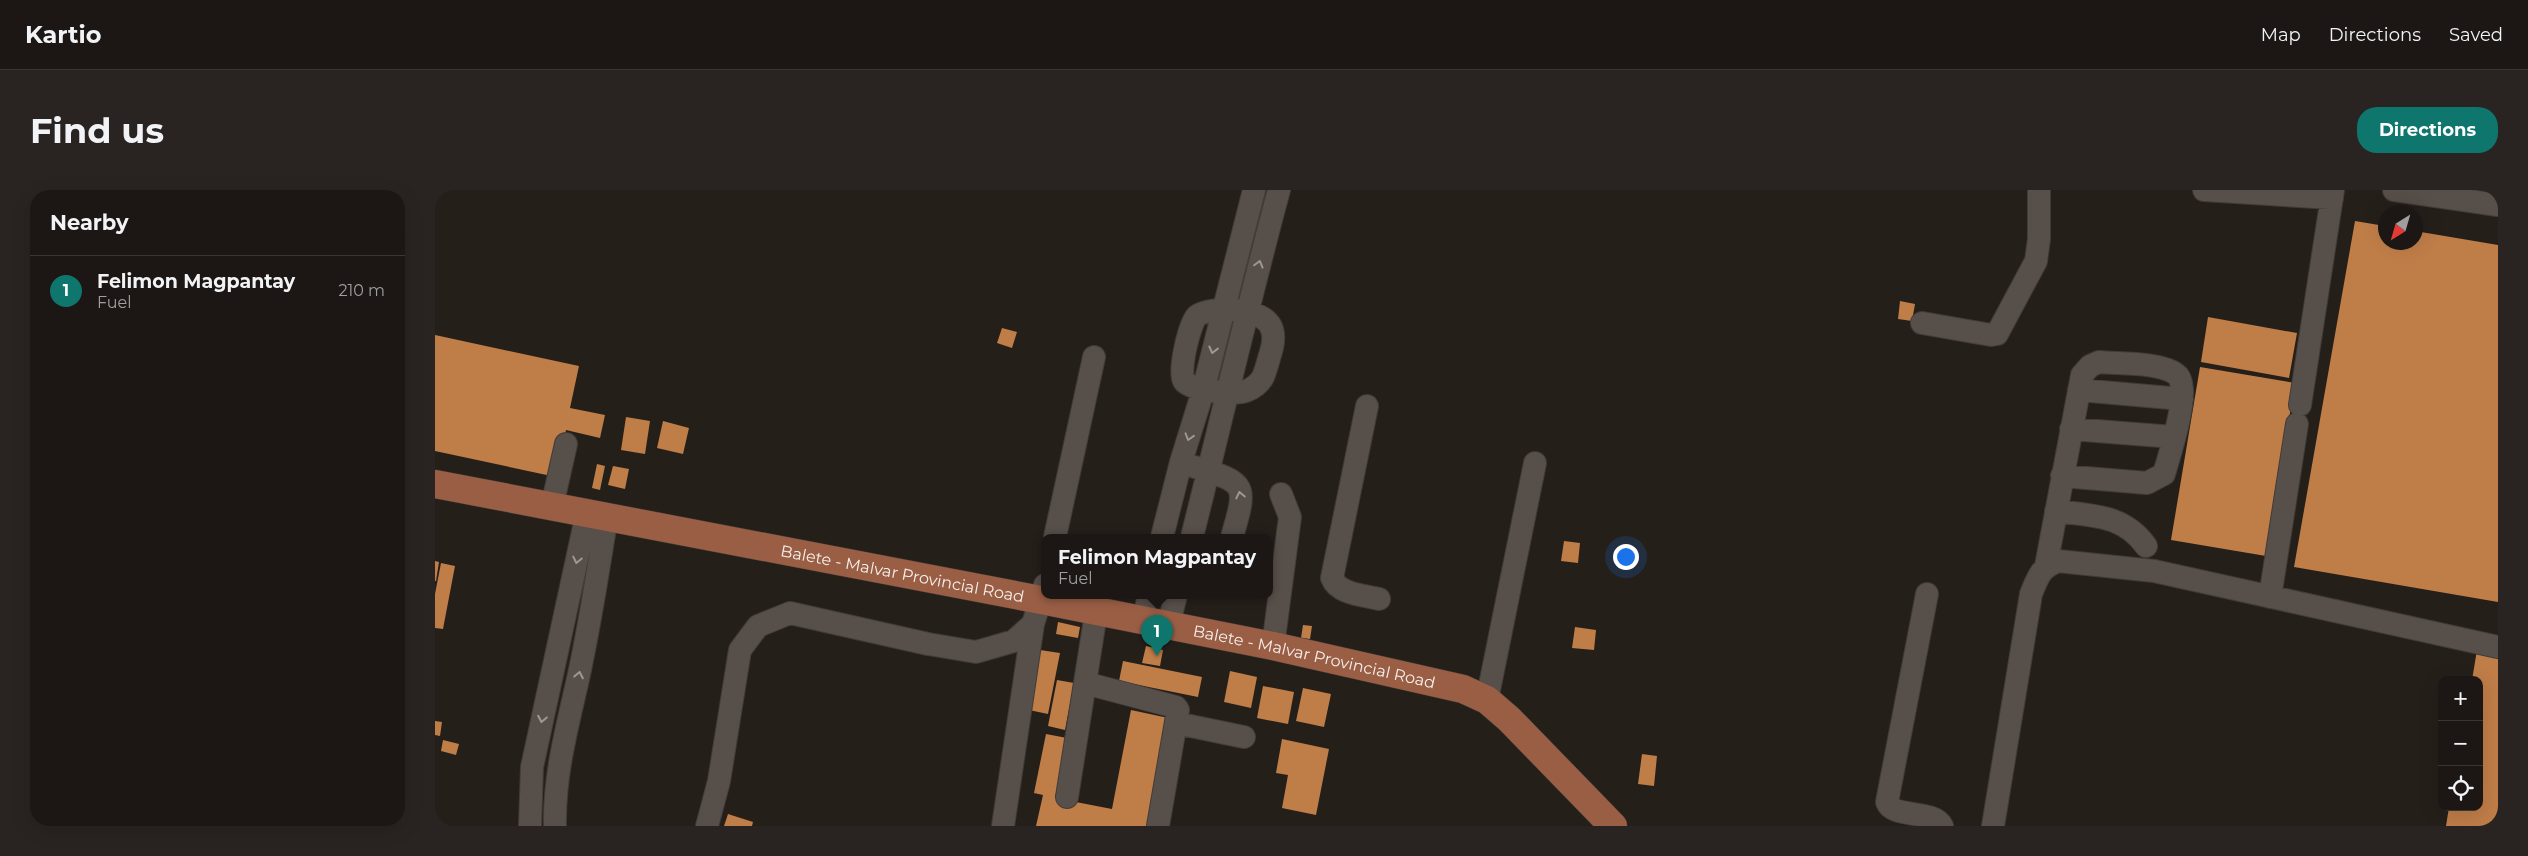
<!DOCTYPE html>
<html lang="en">
<head>
<meta charset="utf-8">
<style>
	:root { --surface:#1c1714; --page:#292422; --text:#f1f3f6; --muted:#a09fa0; --line:#3a3634; --accent:#0f766e }
	body { margin:0; font-family:Montserrat,sans-serif; background:var(--page); color:var(--text) }
	.controls { position:absolute; right:15px; bottom:15px; display:grid; overflow:hidden; border-radius:10px; box-shadow:0 5px 20px #0002 }
	.controls button { width:45px; height:45px; display:grid; place-items:center; padding:0; border:0; border-bottom:1px solid var(--line); background:var(--surface); color:var(--text); font:25px sans-serif }
	.compass { position:absolute; left:1943px; top:15px; width:45px; height:45px; border-radius:50%; background:var(--surface); box-shadow:0 5px 20px #0002; rotate:217deg }
	.you { position:absolute; left:1190px; top:366px; width:18px; height:18px; margin:-12px; border:4px solid #fff; border-radius:50%; background:#1a73e8; box-shadow:0 0 0 8px #1a73e833 }
	.badge { display:grid; place-items:center; width:32px; height:32px; border-radius:50%; background:var(--accent); color:#fff; font-size:16px; font-weight:700 }
	.pin { position:absolute; translate:-50% -41px; filter:drop-shadow(0 1px 2px #0008) }
	.pin::after { content:''; position:absolute; top:26px; width:18px; height:15px; background:inherit; clip-path:polygon(0 0,100% 0,50% 100%) }
	.popup { position:absolute; left:606px; top:344px; width:232px; height:65px; box-sizing:border-box; display:grid; place-content:center; border-radius:10px; background:var(--surface); filter:drop-shadow(0 1px 4px #0005); font-size:16px; white-space:nowrap; color:var(--muted) }
	.popup b { font-size:19px; color:var(--text) }
	.popup::after { content:''; position:absolute; left:50%; top:100%; margin-left:-10px; border:10px solid transparent; border-top-color:var(--surface) }
	.list { margin:0; padding:0; list-style:none }
	h2 { display:flex; justify-content:space-between; align-items:center; height:65px; margin:0; padding:0 20px; font-size:21px }
	h2 small { font-size:16px; font-weight:400; color:var(--muted) }
	.list li { display:grid; grid-template-columns:32px 1fr auto; gap:15px; align-items:center; box-sizing:border-box; height:70px; padding:0 20px; border-top:1px solid var(--line) }
	.list b { display:block; font-size:19px; white-space:nowrap }
	.list p { margin:0; font-size:16px; white-space:nowrap; color:var(--muted) }
	.list em { font-size:16px; font-style:normal; color:var(--muted) }
	.icon { flex:none; width:28px; height:28px; fill:none; stroke:currentColor; stroke-width:2; stroke-linecap:round; stroke-linejoin:round }
	.map { position:relative; flex:none; width:2063px; height:636px; overflow:hidden; border-radius:20px }
	header { display:flex; align-items:center; gap:30px; box-sizing:border-box; height:70px; padding:0 25px; background:var(--surface); border-bottom:1px solid var(--line) }
	header strong { font-size:24px }
	nav { display:flex; gap:28px; margin-inline-start:auto; font-size:18px }
	.intro { display:flex; align-items:center; justify-content:space-between; box-sizing:border-box; height:120px; padding:0 30px }
	h1 { margin:0; font-size:35px }
	.button { padding:12px 22px; border-radius:20px; background:var(--accent); color:#fff; font-size:18px; font-weight:700 }
	main { display:flex; gap:30px; padding:0 30px }
	aside { flex:1; background:var(--surface); border-radius:20px; box-shadow:0 5px 20px #0002 }
	.map>svg:first-child { display:block }
</style>
</head>
<body>
<header>
<strong>Kartio</strong>
<nav><a>Map</a><a>Directions</a><a>Saved</a></nav>
</header>
<div class="intro"><h1>Find us</h1><a class="button">Directions</a></div>
<main>
<aside>
<h2>Nearby<small></small></h2>
<ul class="list">
<li><span class="badge">1</span><div><b>Felimon Magpantay</b><p>Fuel</p></div><em>210 m</em></li>
</ul>
</aside>
<div class="map">
<svg width="2063" height="636" viewBox="0 0 2063 636">
	<rect width="100%" height="100%" fill="#251f1a"/>
	<path fill="#bf7d48" d="M 1920,31 L 1950,36 L 1950,52 L 1980,52 L 1980,41 L 2063,55 L 2063,412 L 1859,377 Z
		M 1465,111 L 1480,114 L 1477,131 L 1463,129 Z
		M 1773,127 L 1862,143 L 1854,188 L 1766,172 Z
		M 567,138 L 582,142 L 577,158 L 562,153 Z
		M 0,145 L 144,176 L 135,218 L 170,225 L 165,248 L 131,240 L 121,287 L 0,261 Z
		M 1765,177 L 1860,193 L 1831,366 L 1736,350 Z
		M 191,227 L 215,231 L 210,264 L 186,260 Z
		M 228,231 L 254,238 L 248,264 L 222,258 Z
		M 162,274 L 170,276 L 165,300 L 157,298 Z
		M 178,276 L 194,279 L 190,299 L 173,295 Z
		M 1129,351 L 1145,353 L 1143,373 L 1126,371 Z
		M 0,371 L 4,372 L 1,391 L 0,391 Z
		M 6,373 L 20,376 L 8,439 L 0,438 L 0,404 Z
		M 623,432 L 645,437 L 643,448 L 621,444 Z
		M 868,435 L 877,436 L 875,449 L 866,448 Z
		M 1140,437 L 1161,440 L 1159,460 L 1137,458 Z
		M 711,456 L 728,460 L 725,476 L 707,473 Z
		M 605,460 L 625,463 L 613,524 L 594,520 Z
		M 2042,460 L 2063,464 L 2063,636 L 2011,636 L 2014,617 L 2044,617 L 2044,490 L 2037,490 Z
		M 688,471 L 767,487 L 763,507 L 684,491 Z
		M 795,481 L 822,487 L 816,518 L 789,512 Z
		M 622,490 L 639,493 L 630,540 L 613,536 Z
		M 828,496 L 859,502 L 853,534 L 822,528 Z
		M 868,498 L 896,504 L 889,537 L 861,531 Z
		M 696,520 L 738,529 L 717,636 L 601,636 L 608,605 L 599,603 L 611,544 L 632,548 L 620,608 L 677,619 Z
		M 0,531 L 7,532 L 5,546 L 0,545 Z
		M 847,549 L 894,559 L 881,625 L 847,618 L 853,585 L 841,583 Z
		M 8,550 L 24,554 L 21,565 L 6,561 Z
		M 1207,564 L 1222,566 L 1219,596 L 1203,594 Z
		M 293,624 L 318,632 L 317,636 L 289,636 Z"/>
	<g fill="none" stroke-linecap="round" stroke-linejoin="round">
		<g stroke="#413c39" stroke-width="24">
			<path id="minor" d="M 1769,0 L 1897,8
				M 1959,0 L 2063,15
				M 788,119 C 819,121 848,126 835,165 C 833,172 831,180 828,187 C 824,194 819,198 811,201 C 801,205 756,201 749,191 C 743,183 754,134 762,126 C 768,121 780,121 788,119 Z
				M 1487,133 L 1556,145 L 1562,144 L 1601,71 L 1604,49 L 1604,0
				M 1644,200 L 1747,209
				M 1865,215 L 1898,0
				M 932,216 L 897,388 C 903,404 928,405 944,409
				M 1636,239 L 1739,247
				M 760,277 C 813,293 812,295 797,347
				M 117,316 L 131,254
				M 1621,321 C 1657,326 1688,324 1711,356
				M 620,347 L 659,167
				M 727,347 L 746,272 L 768,201 L 819,0
				M 757,347 C 786,231 813,115 844,0
				M 1611,376 L 1647,185 L 1655,176 L 1664,172 C 1685,174 1724,172 1741,184 C 1758,195 1734,266 1729,284 L 1712,293 L 1627,286
				M 1492,404 L 1452,612 C 1458,629 1499,619 1507,636
				M 1835,407 L 1862,234
				M 708,431 L 714,405
				M 733,437 L 741,405
				M 838,456 L 855,327 L 846,304
				M 650,493 L 741,517 L 743,520 L 723,636
				M 1052,510 L 1100,273
				M 741,533 L 809,547
				M 632,607 L 661,423
				M 95,636 L 97,577 L 152,323
				M 120,636 C 119,585 132,538 143,489 C 155,435 163,380 172,326
				M 272,636 L 284,591 L 305,460 L 323,436 L 355,423 L 493,454 L 541,462 L 579,451 L 598,434 L 610,395
				M 568,636 L 598,434
				M 1558,636 L 1596,404 C 1603,387 1605,378 1623,371 L 1719,381 L 2063,457"/>
		</g>
		<g stroke="#413c39" stroke-width="29">
			<g id="major">
				<path id="s1" d="M 0,294 L 606,410 L 838,456 L 1028,499 L 1052,510 L 1074,529 L 1178,636"/>
			</g>
		</g>
		<use href="#minor" stroke="#574f4a" stroke-width="22"/>
		<use href="#major" stroke="#9a5e45" stroke-width="28"/>
	</g>
	<defs><path id="oneway-chevron" d="M-2-3.5L2.5 0L-2 3.5" fill="none" stroke-width="1.6" stroke-linecap="round" stroke-linejoin="round" transform="scale(1.25)"/></defs>
	<g stroke="#9e9793">
		<use href="#oneway-chevron" transform="translate(824 74) rotate(-75)"/>
		<use href="#oneway-chevron" transform="translate(778 160) rotate(104)"/>
		<use href="#oneway-chevron" transform="translate(754 247) rotate(107)"/>
		<use href="#oneway-chevron" transform="translate(805 305) rotate(-102)"/>
		<use href="#oneway-chevron" transform="translate(142 370) rotate(102)"/>
		<use href="#oneway-chevron" transform="translate(144 485) rotate(-79)"/>
		<use href="#oneway-chevron" transform="translate(107 529) rotate(101)"/>
	</g>
	<g text-anchor="middle" stroke-width="5" stroke-linejoin="round" paint-order="stroke">
		<g font-size="16" fill="#f5f0ed" stroke="#1c1611">
			<text dy="6" stroke="none"><textPath href="#s1" startOffset="476">Balete - Malvar Provincial Road</textPath></text>
			<text dy="6" stroke="none"><textPath href="#s1" startOffset="896">Balete - Malvar Provincial Road</textPath></text>
		</g>
	</g>
</svg>
<div class="controls">
<button>+</button>
<button>−</button>
<button><svg class="icon" aria-label="locate" viewBox="0 0 24 24"><circle cx="12" cy="12" r="6"/><path d="M12 2v4M12 18v4M2 12h4M18 12h4"/></svg></button>
</div>
<svg class="compass" viewBox="-18 -18 36 36"><path d="M0-13l5 13h-10z" fill="#e53935"/><path d="M0 13l5-13h-10z" fill="#a09fa0"/></svg>
<div class="you"></div>
<div class="pin badge" style="left:722px;top:466px">1</div>
<div class="popup"><b>Felimon Magpantay</b>Fuel</div>
</div>
</main>
</body>
</html>
